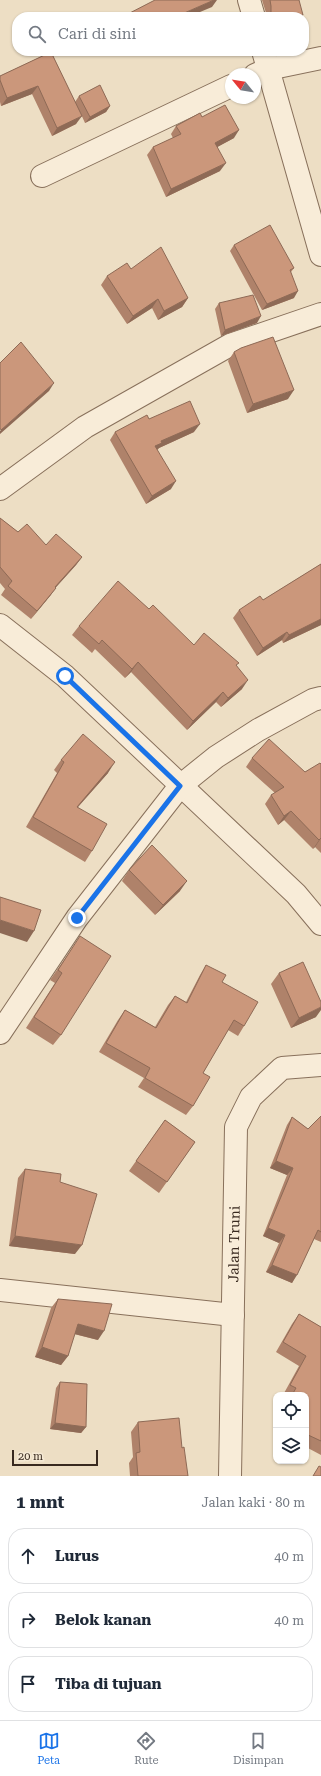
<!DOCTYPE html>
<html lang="id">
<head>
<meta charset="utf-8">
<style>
	:root { --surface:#fff; --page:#f6f6f7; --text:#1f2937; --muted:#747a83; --line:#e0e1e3; --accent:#1a73e8 }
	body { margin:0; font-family:"Roboto Serif",serif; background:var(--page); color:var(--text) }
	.controls { position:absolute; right:12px; bottom:12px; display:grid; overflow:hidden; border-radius:8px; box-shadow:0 1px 3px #0004 }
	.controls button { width:36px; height:36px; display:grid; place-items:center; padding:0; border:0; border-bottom:1px solid var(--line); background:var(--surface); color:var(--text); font:20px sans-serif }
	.compass { position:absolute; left:225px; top:68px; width:36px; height:36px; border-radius:50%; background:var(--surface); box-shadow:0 1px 3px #0004; rotate:300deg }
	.scale { position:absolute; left:12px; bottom:10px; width:86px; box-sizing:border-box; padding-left:4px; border:2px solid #38291f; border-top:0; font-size:11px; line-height:14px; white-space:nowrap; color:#38291f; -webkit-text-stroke:3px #f5e9d4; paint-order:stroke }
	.stop { position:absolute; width:12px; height:12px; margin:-9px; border:3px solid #1a73e8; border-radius:50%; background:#fff }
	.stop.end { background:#1a73e8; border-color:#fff; box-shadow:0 1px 4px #0008 }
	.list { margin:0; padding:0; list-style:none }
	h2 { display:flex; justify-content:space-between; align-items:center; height:52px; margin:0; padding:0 16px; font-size:17px }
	h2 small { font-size:13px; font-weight:400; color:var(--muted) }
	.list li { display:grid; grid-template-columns:26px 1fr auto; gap:12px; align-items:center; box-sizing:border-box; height:56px; margin:0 8px 8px; padding:0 8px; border:1px solid var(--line); border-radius:16px }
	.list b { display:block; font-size:15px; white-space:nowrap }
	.list em { font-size:13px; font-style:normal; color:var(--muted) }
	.icon { flex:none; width:22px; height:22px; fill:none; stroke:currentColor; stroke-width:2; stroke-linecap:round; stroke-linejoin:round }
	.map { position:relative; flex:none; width:321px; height:1476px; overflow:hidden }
	.search { position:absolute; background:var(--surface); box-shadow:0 1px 3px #0004; left:12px; right:12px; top:12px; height:44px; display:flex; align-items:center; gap:10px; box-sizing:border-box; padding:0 14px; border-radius:16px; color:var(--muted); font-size:15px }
	.sheet { height:244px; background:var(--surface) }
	nav { display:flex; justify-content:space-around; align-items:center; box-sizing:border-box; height:56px; border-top:1px solid var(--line); background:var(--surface); font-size:11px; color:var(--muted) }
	nav a { display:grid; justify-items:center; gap:2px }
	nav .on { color:var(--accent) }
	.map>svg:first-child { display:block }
</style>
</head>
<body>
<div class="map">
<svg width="321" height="1476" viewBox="0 0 321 1476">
	<rect width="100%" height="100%" fill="#eddec4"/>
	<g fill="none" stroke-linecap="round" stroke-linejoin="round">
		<g stroke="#88705b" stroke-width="24">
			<g id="minor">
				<path d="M 249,0 L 254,17"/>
				<path d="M 263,51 L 321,255"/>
				<path d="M 255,75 L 268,69 L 321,58"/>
				<path d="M 42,176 L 231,86"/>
				<path d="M 0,489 L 85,427 L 230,345 L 321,314"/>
				<path d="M 0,625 L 65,676 L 296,894 L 321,924"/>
				<path d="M 0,1033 L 77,918 L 180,786 L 216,757 L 258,730 L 313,700 L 321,698"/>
				<path d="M 0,1290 L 233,1315"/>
				<path id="s1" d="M 230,1476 L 236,1127 L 251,1097 L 282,1068 L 321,1065"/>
			</g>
		</g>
		<use href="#minor" stroke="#f8ecd8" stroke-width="22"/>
	</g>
	<path fill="#af826a" d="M 262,0 L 299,0 L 301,17 L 266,17 L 266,13 Z
		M 131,51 L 139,51 L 133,54 Z
		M 51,52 L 75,102 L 79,96 L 110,106 L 106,112 L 85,123 L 80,112 L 76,124 L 52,136 L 32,94 L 1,106 L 0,102 L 0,76 Z
		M 202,117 L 234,138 L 217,147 L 220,171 L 166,197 L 147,155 L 153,147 L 173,138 L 171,134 L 176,126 Z
		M 234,245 L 294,268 L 291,272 L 294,298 L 262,310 L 230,251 Z
		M 131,269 L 188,298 L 182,307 L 158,320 L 152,308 L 127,324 L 101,285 L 107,276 Z
		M 219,303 L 257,323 L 221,336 L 215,309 Z
		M 234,352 L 288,399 L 247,413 L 228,361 Z
		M 149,419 L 194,432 L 159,448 L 157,450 L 171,489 L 146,504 L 110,440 L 115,432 Z
		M 0,518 L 18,532 L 46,545 L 82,557 L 76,565 L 56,587 L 50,596 L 31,619 L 1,595 L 5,589 L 0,583 Z
		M 321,564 L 321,625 L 283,643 L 282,640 L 257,656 L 233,618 L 239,610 L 263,600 Z
		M 149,609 L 194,645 L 237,666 L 242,689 L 221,707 L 216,702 L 187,730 L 131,672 L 125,678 L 95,649 L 92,653 L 72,635 L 79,626 Z
		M 252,758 L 305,772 L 321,764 L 321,853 L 315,847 L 313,849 L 284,820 L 278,825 L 265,804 L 271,795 L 275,793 L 246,767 Z
		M 61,760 L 108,773 L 78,807 L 92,851 L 85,862 L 26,827 L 57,773 L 54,770 Z
		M 129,870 L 180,891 L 155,915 L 122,881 Z
		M 73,947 L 61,1035 L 53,1045 L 26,1028 L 55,983 L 50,980 Z
		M 206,965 L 222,982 L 244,1026 L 238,1036 L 228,1030 L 203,1073 L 193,1106 L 186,1115 L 138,1087 L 144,1078 L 99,1052 L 118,1020 L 125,1010 L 155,1027 L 168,1005 L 175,996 L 186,1002 L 200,975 Z
		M 279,973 L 316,1017 L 291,1028 L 271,984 Z
		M 321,1116 L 321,1242 L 314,1239 L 292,1283 L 266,1272 L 279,1243 L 263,1236 L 287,1175 L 270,1168 L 287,1125 L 292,1117 L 308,1129 Z
		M 165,1120 L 195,1142 L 159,1193 L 129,1171 Z
		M 25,1169 L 60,1182 L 75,1254 L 9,1246 L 18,1178 Z
		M 58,1299 L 98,1340 L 74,1334 L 68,1356 L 61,1365 L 35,1357 L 51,1308 Z
		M 299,1314 L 321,1327 L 321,1455 L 306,1447 L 306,1395 L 283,1395 L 299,1366 L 276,1352 L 292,1324 Z
		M 60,1382 L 86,1427 L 81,1433 L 50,1429 L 56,1388 Z
		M 138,1422 L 182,1448 L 188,1476 L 130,1476 L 129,1463 L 133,1457 L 131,1432 Z
		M 276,1424 L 276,1432 L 273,1430 Z"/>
	<path fill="#8e6a56" d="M 214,0 L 217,0 L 212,7 L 188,17 L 180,17 L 182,14 Z
		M 135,51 L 139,51 L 133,54 Z
		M 38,86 L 32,94 L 1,106 L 7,98 Z
		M 110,106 L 106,112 L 85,123 L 90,117 Z
		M 82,116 L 76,124 L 52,136 L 57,128 Z
		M 239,130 L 234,138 L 210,151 L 215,143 Z
		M 226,163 L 220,171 L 166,197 L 171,189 Z
		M 298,291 L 294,298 L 262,310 L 267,304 Z
		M 188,298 L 182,307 L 158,320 L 164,311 Z
		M 158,299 L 152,308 L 127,324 L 133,316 Z
		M 261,316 L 257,323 L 221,336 L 225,330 Z
		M 54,383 L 49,391 L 0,434 L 0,431 L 1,430 Z
		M 294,390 L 288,399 L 247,413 L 253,404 Z
		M 200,424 L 194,432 L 159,448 L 156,451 L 155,446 L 161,441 Z
		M 176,481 L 171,489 L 146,504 L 152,496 Z
		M 82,557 L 76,565 L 49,595 L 55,587 Z
		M 56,588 L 50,596 L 31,619 L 37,611 Z
		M 321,619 L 321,625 L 283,643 L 289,635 Z
		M 287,632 L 282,640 L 257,656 L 263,648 Z
		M 138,662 L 131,672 L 125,678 L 132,669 Z
		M 248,680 L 242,689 L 221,707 L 228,698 Z
		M 223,692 L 216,702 L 187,730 L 193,721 Z
		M 115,762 L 108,773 L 69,817 L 77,807 Z
		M 291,811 L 284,820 L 278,825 L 284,816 Z
		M 321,838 L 315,847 L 313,849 L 319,840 Z
		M 187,881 L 180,891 L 155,915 L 163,905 Z
		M 0,920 L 34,931 L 27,942 L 0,933 Z
		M 321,1007 L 321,1010 L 316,1017 L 291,1028 L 299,1018 Z
		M 276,1161 L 293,1168 L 287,1175 L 270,1168 Z
		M 268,1228 L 285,1235 L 279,1243 L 263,1236 Z
		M 15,1236 L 82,1245 L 75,1254 L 9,1246 Z
		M 272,1265 L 297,1275 L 292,1283 L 266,1272 Z
		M 78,1324 L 104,1331 L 98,1340 L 71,1333 Z
		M 42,1347 L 68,1356 L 61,1365 L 35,1357 Z
		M 55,1423 L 86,1427 L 81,1433 L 50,1429 Z"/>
	<path fill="#cb977b" stroke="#8e6a56" d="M 155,0 L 214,0 L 182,14 L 183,17 L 124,17 L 124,16 Z
		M 270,0 L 299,0 L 303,15 L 296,17 L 272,17 L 271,14 L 271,6 Z
		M 51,52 L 82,116 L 57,128 L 38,86 L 7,98 L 0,80 L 0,76 Z
		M 100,85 L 110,106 L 90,117 L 79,96 Z
		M 225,105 L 239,130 L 215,143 L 226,163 L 171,189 L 153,147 L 181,134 L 176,126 L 200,113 L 202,117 Z
		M 270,225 L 294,268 L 290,270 L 298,291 L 267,304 L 234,245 Z
		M 161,247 L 188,298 L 164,311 L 158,299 L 133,316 L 107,276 L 127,263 L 131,269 Z
		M 253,295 L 261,316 L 225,330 L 219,303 Z
		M 273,337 L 294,390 L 253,404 L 234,352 L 241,348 Z
		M 21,342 L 54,383 L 1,430 L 0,428 L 0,363 Z
		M 190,401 L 200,424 L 161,441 L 162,443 L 155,446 L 176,481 L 152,496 L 115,432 L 147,415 L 149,419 Z
		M 0,518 L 18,532 L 27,524 L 46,545 L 56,534 L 82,557 L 55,587 L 56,588 L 37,611 L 8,586 L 12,581 L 0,567 Z
		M 321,564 L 321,619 L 289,635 L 287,632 L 263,648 L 239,610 L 260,596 L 263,600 Z
		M 118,581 L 149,609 L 153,605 L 194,645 L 204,633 L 239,663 L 236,665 L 248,680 L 228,698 L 223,692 L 193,721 L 138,662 L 132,669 L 102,640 L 99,644 L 79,626 Z
		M 83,734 L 115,762 L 77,807 L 107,824 L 92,851 L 33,817 L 64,762 L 61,760 Z
		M 269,739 L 305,772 L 320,763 L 321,764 L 321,838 L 319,840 L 291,811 L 284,816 L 271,795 L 284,787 L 252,758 Z
		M 152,845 L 187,881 L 163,905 L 129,870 Z
		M 0,897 L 41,910 L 34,931 L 0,920 Z
		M 80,936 L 111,956 L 61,1035 L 34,1017 L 62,973 L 58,970 Z
		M 303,962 L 321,1002 L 321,1007 L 299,1018 L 279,973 Z
		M 206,965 L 226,975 L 222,982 L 258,1002 L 244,1026 L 234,1020 L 203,1073 L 210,1077 L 193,1106 L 145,1078 L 150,1068 L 106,1043 L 125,1010 L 156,1028 L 175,996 L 187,1003 Z
		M 321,1116 L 321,1232 L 318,1230 L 297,1275 L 272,1265 L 285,1235 L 268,1228 L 293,1168 L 276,1161 L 292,1117 L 308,1129 Z
		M 165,1120 L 195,1142 L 167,1182 L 136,1161 Z
		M 25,1169 L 61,1174 L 60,1182 L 97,1194 L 82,1245 L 15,1236 Z
		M 58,1299 L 112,1304 L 104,1331 L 78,1324 L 68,1356 L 42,1347 Z
		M 299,1314 L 321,1327 L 321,1441 L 306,1434 L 306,1395 L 292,1395 L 296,1388 L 290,1385 L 306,1356 L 283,1342 Z
		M 60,1382 L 87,1384 L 86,1427 L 55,1423 Z
		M 179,1418 L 182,1448 L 184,1447 L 188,1476 L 138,1476 L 136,1453 L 140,1452 L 138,1422 Z
		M 319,1466 L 321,1467 L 321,1476 L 313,1476 Z"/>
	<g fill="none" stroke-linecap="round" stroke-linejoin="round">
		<path stroke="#1a73e8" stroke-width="5" d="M 65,676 L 180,786 L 77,918"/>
	</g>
	<g text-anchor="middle" stroke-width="3" stroke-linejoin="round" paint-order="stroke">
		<g font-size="14" fill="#38291f" stroke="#f5e9d4">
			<text dy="5" stroke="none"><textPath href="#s1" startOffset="232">Jalan Truni</textPath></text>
		</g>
	</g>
</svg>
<div class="controls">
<button><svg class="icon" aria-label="locate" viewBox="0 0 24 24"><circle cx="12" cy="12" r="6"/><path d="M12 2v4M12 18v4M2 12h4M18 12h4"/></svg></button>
<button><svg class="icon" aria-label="layers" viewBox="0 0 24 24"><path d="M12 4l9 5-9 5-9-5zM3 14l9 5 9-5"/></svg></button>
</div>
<svg class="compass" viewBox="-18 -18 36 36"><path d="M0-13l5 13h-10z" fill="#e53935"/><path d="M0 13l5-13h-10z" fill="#747a83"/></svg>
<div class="scale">20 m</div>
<div class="stop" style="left:65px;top:676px"></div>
<div class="stop end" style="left:77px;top:918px"></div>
<div class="search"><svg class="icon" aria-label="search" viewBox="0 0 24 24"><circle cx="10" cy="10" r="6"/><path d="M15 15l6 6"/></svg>Cari di sini</div>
</div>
<section class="sheet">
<h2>1 mnt<small>Jalan kaki · 80 m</small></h2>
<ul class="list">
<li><svg class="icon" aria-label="ahead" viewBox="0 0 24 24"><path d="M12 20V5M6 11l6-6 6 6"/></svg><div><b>Lurus</b></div><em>40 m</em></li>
<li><svg class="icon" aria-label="right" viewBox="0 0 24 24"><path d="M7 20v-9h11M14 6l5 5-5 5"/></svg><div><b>Belok kanan</b></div><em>40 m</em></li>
<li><svg class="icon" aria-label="arrive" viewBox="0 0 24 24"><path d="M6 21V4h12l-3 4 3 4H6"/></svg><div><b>Tiba di tujuan</b></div></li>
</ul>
</section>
<nav>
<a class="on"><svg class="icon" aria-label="map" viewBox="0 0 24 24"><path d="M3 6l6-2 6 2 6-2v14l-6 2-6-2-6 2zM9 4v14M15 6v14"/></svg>Peta</a>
<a><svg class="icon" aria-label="directions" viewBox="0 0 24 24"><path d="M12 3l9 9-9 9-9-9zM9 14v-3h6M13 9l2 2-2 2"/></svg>Rute</a>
<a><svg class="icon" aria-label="saved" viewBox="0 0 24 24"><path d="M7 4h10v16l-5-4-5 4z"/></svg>Disimpan</a>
</nav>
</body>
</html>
